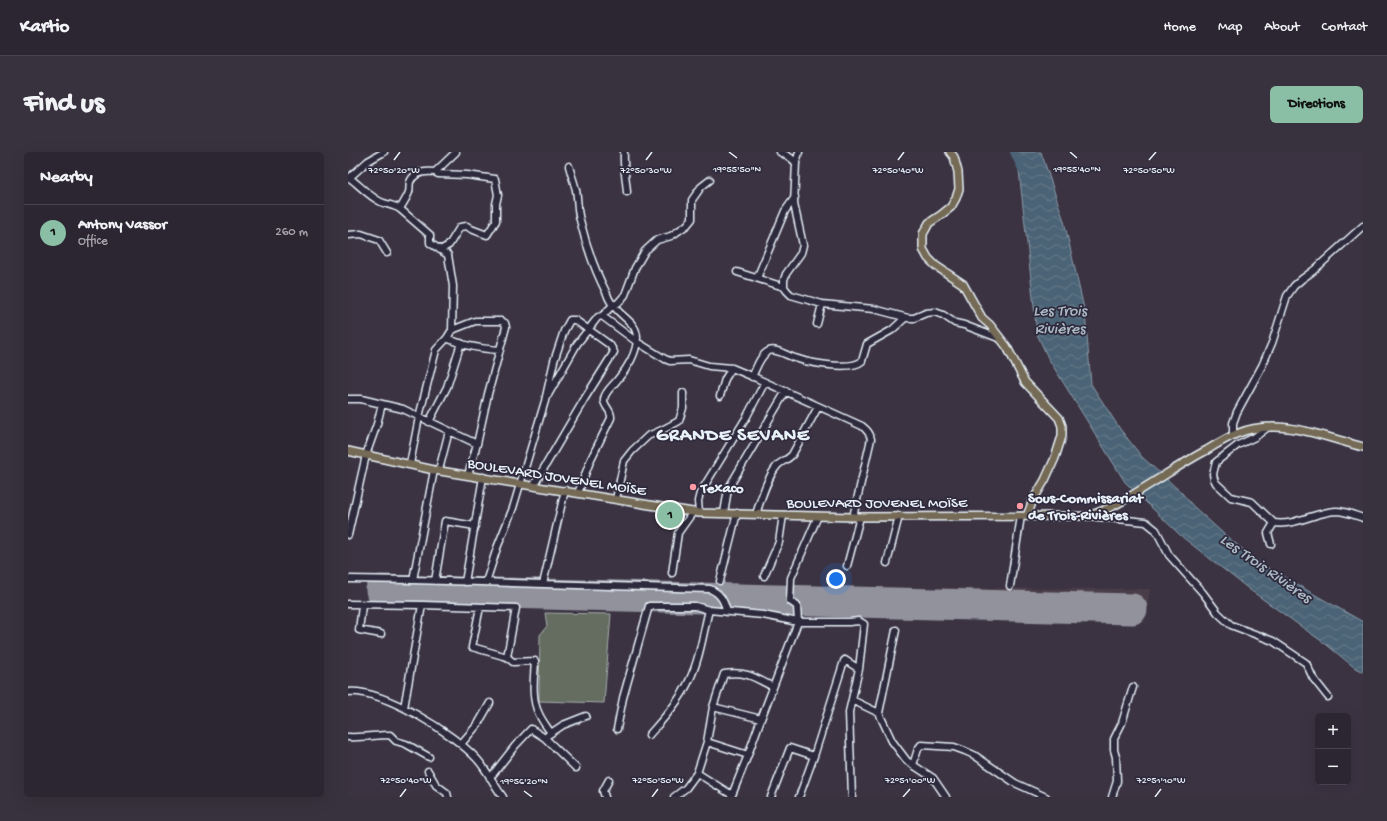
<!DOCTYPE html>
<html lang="en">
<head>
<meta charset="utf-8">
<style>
	:root { --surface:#2c2632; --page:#38323e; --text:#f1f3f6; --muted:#a6a5ac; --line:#48434d; --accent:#8abfa5 }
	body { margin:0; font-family:"Gochi Hand",sans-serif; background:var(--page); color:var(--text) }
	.controls { position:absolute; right:12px; bottom:12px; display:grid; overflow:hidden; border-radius:6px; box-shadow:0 4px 16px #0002 }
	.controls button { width:36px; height:36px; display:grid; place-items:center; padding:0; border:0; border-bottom:1px solid var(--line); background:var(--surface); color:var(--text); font:20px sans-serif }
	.you { position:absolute; left:488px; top:427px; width:14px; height:14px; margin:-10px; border:3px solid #fff; border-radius:50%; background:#1a73e8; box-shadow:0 0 0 6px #1a73e833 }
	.badge { display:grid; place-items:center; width:26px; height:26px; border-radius:50%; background:var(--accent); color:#111; font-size:13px; font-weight:700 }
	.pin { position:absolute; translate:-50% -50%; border:2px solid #fff; box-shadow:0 1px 4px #0006 }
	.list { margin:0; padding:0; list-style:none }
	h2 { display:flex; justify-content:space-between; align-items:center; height:52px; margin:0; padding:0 16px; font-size:17px }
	h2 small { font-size:13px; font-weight:400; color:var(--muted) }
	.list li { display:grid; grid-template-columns:26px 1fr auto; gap:12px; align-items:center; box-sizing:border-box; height:56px; padding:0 16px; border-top:1px solid var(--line) }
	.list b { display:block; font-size:15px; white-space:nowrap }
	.list p { margin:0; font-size:13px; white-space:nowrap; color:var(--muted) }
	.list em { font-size:13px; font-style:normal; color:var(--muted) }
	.map { position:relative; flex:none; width:1015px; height:645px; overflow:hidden; border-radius:6px }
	header { display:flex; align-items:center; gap:24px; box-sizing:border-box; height:56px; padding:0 20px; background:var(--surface); border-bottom:1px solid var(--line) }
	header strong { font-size:19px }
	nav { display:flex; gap:22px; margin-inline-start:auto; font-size:14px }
	.intro { display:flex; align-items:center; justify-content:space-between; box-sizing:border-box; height:96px; padding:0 24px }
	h1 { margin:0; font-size:28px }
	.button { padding:10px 18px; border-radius:6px; background:var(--accent); color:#111; font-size:14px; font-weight:700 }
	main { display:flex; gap:24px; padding:0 24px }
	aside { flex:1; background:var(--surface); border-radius:6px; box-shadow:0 4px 16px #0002 }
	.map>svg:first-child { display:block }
</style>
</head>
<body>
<header>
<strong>Kartio</strong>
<nav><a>Home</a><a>Map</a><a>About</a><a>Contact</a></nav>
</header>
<div class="intro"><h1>Find us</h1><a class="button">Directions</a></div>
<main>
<aside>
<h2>Nearby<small></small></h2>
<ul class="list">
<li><span class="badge">1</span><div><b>Antony Vassor</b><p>Office</p></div><em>260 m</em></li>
</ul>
</aside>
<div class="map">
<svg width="1015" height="645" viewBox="0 0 1015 645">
	<defs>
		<pattern id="water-waves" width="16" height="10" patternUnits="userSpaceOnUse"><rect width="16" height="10" fill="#4c6476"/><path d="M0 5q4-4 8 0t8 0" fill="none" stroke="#667b8a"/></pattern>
	</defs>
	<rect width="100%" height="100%" fill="#3b3342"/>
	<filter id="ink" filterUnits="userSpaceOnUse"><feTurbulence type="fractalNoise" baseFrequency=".025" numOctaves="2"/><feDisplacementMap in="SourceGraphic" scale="8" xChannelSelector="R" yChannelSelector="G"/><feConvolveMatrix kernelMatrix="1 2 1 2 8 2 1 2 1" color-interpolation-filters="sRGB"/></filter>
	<g filter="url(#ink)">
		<path fill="#493e48" d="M 32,424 L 411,435 L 802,437 L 797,470 L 429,456 L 200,454 L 29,449 Z"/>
		<path fill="#656c60" stroke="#a6aeac" d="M 197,461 L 263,462 L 256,551 L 191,549 L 192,483 L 199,474 Z"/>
		<path fill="url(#water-waves)" stroke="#8a9caa" d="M 669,0 L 693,0 L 716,69 L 737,161 L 743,232 L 772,277 L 794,305 L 833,340 L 845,354 L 877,383 L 913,412 L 1015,470 L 1015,520 L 1007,516 L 979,493 L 902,438 L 833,384 L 777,330 L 700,206 L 689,182 Z"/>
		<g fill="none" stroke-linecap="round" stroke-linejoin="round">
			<path stroke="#8a9caa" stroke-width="1.5" d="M 21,5 L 30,0
				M 0,22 L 7,17"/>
			<path stroke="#4c6476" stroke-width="8" d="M 666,0 L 674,17"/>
			<path stroke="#92929d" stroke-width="31" d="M 33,438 L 784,457"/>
			<g stroke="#e8f1f8" stroke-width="9">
				<path id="minor" d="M 276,0 C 275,14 278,26 279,40
					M 432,0 L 443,6 L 448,11 L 446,52 L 455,93 L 453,101 L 438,122 L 436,128 L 436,135 L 439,139 L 443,143 L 474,152 L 526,157 L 560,166 L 566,166 L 578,161 L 587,160 L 595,163 L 607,171 L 616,173 L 653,187
					M 448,11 L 451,0
					M 221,14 C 223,22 226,30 228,38 C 230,48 229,58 232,68 C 238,93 247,119 259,142 C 261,149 266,155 271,160 C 279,168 289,173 289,186 C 289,201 279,217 270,227 C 266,233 257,239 256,247 C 255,254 264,258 263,266 L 243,307 L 230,341
					M 87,20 L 90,22 L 119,23 L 147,27 L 150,43 L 148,52 L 148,69 L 139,83 L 123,77 L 119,74 L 112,75 L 101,93 L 92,98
					M 2,26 C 12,34 22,45 33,50 C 40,53 46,53 52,57 C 55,51 59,46 61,40 C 62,37 61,33 62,30 C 66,20 78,19 87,20 L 108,0
					M 0,27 L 20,9 L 36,0
					M 52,57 L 82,83 L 82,91 L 100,103 L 105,134 L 104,178
					M 0,83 L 13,82 L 31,88 L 39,101
					M 389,120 L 436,135
					M 409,126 L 437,59 L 447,45
					M 254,164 L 265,153 L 270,151 L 277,143 L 287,116 L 297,99 L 309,88 L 323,84 L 339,73 L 344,67 L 344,48 L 353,35 L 362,28
					M 469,172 L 474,152
					M 99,186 C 115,194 134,197 152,198
					M 404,225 C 408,217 412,203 421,199 C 429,196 439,204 447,206 C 461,211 503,219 514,209 L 519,192 L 544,178 L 557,166
					M 200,243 L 229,192 L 250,165 L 254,164 L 289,190 L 317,207 L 322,209 L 341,208 L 361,214 L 384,216 L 408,226 L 514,274 C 519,278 522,281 523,287 L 505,365
					M 372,244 L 377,227 L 384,216
					M 0,247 L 13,247 L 55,257 L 129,292
					M 81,270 L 99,235 L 113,191
					M 920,275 L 907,285 L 890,293 L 868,310 L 865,322 L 866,327 L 868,331 L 883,345 L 904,350 L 926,371
					M 885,283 L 885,271 L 889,260 L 914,214 L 924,191 L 939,144 L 946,134 L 954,127 L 965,119 L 1015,74
					M 62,312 L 71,265 L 88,198 L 99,186 L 104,178 L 127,169 L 153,169 L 157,171 L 158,175 L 140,242 L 129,292 L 120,323
					M 91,318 L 101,279
					M 268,347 L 276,309 L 284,299 L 300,284 L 316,277 L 331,269 L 335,256 L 335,241
					M 351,361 L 350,349 L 352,341 L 398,266 L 417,230
					M 376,361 L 380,337 L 438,239
					M 408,362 C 413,347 419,326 429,314 C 433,309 438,309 444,303 L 470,255
					M 470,364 L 443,426 L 442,449 L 449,454 L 450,470 L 501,470 L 511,469 L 516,472 L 511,517 L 501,560 L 504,645
					M 741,364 L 798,370 L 808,378 L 821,403 L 855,441 L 870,461 L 883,473 L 925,489 L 958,511 L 965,526 L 980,545
					M 0,383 L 18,303 L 29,272 L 34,252
					M 923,392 L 920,381 L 926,371 C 948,374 967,360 988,359 C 997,359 1006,363 1015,366
					M 539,411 L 551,364
					M 499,414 L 512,365
					M 324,421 L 330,381 L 345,360
					M 416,424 L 431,390 L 435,363
					M 0,427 L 65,428 L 362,437 C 373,442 376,449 379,460
					M 65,428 L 86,318
					M 87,429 L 97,369 L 127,374
					M 372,429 L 389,361
					M 117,430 L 135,325
					M 138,430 L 149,396 L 165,356 L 197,249 L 206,209 L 216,179 L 222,168 L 227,168 L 262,193 L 266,200 L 237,246 L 186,333
					M 195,432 L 217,338
					M 662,434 L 673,364
					M 0,452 L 74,453 L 56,556
					M 74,453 L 168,456 L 159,505
					M 14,454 L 11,478 L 33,482
					M 132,455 L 124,495 L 159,505 L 165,510 L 187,509 C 186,526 183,547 191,562 C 194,569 199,575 203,581
					M 548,478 L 531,561 L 544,589 L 559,609 L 585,626 L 598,645
					M 0,540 C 35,537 105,581 129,607 C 139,618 146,633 155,645
					M 504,548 L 531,561
					M 365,555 L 413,567
					M 269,577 L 275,546 L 301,454 L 347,454 L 361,458 L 415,463 L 450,470 L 413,567 L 400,603 L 384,643 L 349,621
					M 200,583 L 215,573 L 238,564
					M 301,583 C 316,566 331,550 341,529 C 352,507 355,481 361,458
					M 0,585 C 14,586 28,583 42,583 L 48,589 L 58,592 L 81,605
					M 359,590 L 400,603
					M 113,592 L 130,572 L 142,551
					M 565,613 L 570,597 L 573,593 L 606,595 L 617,599 L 626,603 L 667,631 L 698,645
					M 80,619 L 88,633 L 99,641 L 100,645
					M 142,626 L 167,594 L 183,577 L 197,586 L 228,616
					M 257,645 L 255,639 L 261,628
					M 326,645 L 338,636 L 349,621 L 359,590 L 365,555 L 376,522 C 399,519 406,525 425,535
					M 423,645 L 442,596 L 466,604
					M 451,645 L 466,604 L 496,509 L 497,508 L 511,517
					M 764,645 L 769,629 L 768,605 L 766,598 L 766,587 L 774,571 L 785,535"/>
			</g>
			<g stroke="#e8f1f8" stroke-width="10">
				<path id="major" d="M 602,0 L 606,5 L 610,20 L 611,37 L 608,46 L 603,55 L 593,63 L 581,71 L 575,82 L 575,97 L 580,106 L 588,114 L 615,132 L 634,166 L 642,173 L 659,195 L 677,230 L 711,266 L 714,274 L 714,284 L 707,306 L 697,328 L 685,348 L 679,364
					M 0,299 L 86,318 L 351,361 L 505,365 L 740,364 C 761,358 780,346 799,334 C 819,322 838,309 859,298 C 880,285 897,275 923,275 C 951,274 988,288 1015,295"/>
			</g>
			<use href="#minor" stroke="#2f2a3d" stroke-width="6"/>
			<use href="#major" stroke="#756a55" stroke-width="7"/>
		</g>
	</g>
	<path fill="none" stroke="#e8f1f8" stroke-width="1.5" d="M 381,0 L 389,6M 722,0 L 729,6M 46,8 L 52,0M 298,8 L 304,0M 550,8 L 556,0M 801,8 L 808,0M 176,639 L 184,645M 52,645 L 58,637M 304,645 L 310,637M 555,645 L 562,637M 807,645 L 813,637"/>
	<g fill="#ff9aa2" stroke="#2f2a3d" stroke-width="1.5">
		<circle cx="345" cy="335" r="4"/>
		<circle cx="672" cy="354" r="4"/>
	</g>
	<g text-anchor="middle" stroke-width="3.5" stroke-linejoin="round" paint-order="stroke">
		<g font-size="15" fill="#e8f1f8" stroke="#2f2a3d">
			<text transform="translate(209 324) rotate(9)" y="5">BOULEVARD JOVENEL MOÏSE</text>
			<text x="529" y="355">BOULEVARD JOVENEL MOÏSE</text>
		</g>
		<g font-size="15" font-weight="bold" fill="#e8f1f8" stroke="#2f2a3d" text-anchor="start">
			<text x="353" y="340">Texaco</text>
			<text x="680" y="350">Sous-Commissariat<tspan x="680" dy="17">de Trois-Rivières</tspan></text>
		</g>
		<g font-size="16" font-style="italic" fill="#aab9c4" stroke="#2f2a3d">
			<text x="712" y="163">Les Trois<tspan x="712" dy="18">Rivières</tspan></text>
			<text transform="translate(919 415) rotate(35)" y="6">Les Trois Rivières</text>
		</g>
		<g font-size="19" font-weight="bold" letter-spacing="1" fill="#e8f1f8" stroke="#2f2a3d">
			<text x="385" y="288">GRANDE SEVANE</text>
		</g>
	</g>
	<g font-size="10" text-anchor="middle" fill="#e8f1f8" stroke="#2f2a3d" stroke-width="3.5" stroke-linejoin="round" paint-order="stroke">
		<text x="389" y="20">19°55'50"N</text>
		<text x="729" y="20">19°55'40"N</text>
		<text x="46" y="21">72°50'20"W</text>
		<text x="298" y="21">72°50'30"W</text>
		<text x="550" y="21">72°50'40"W</text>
		<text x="801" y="21">72°50'50"W</text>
		<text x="58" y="631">72°50'40"W</text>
		<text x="310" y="631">72°50'50"W</text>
		<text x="562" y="631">72°51'00"W</text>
		<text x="813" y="631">72°51'10"W</text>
		<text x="176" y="632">19°56'20"N</text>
	</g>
</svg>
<div class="controls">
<button>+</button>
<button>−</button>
</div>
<div class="you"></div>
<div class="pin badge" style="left:322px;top:363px">1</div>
</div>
</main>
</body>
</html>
